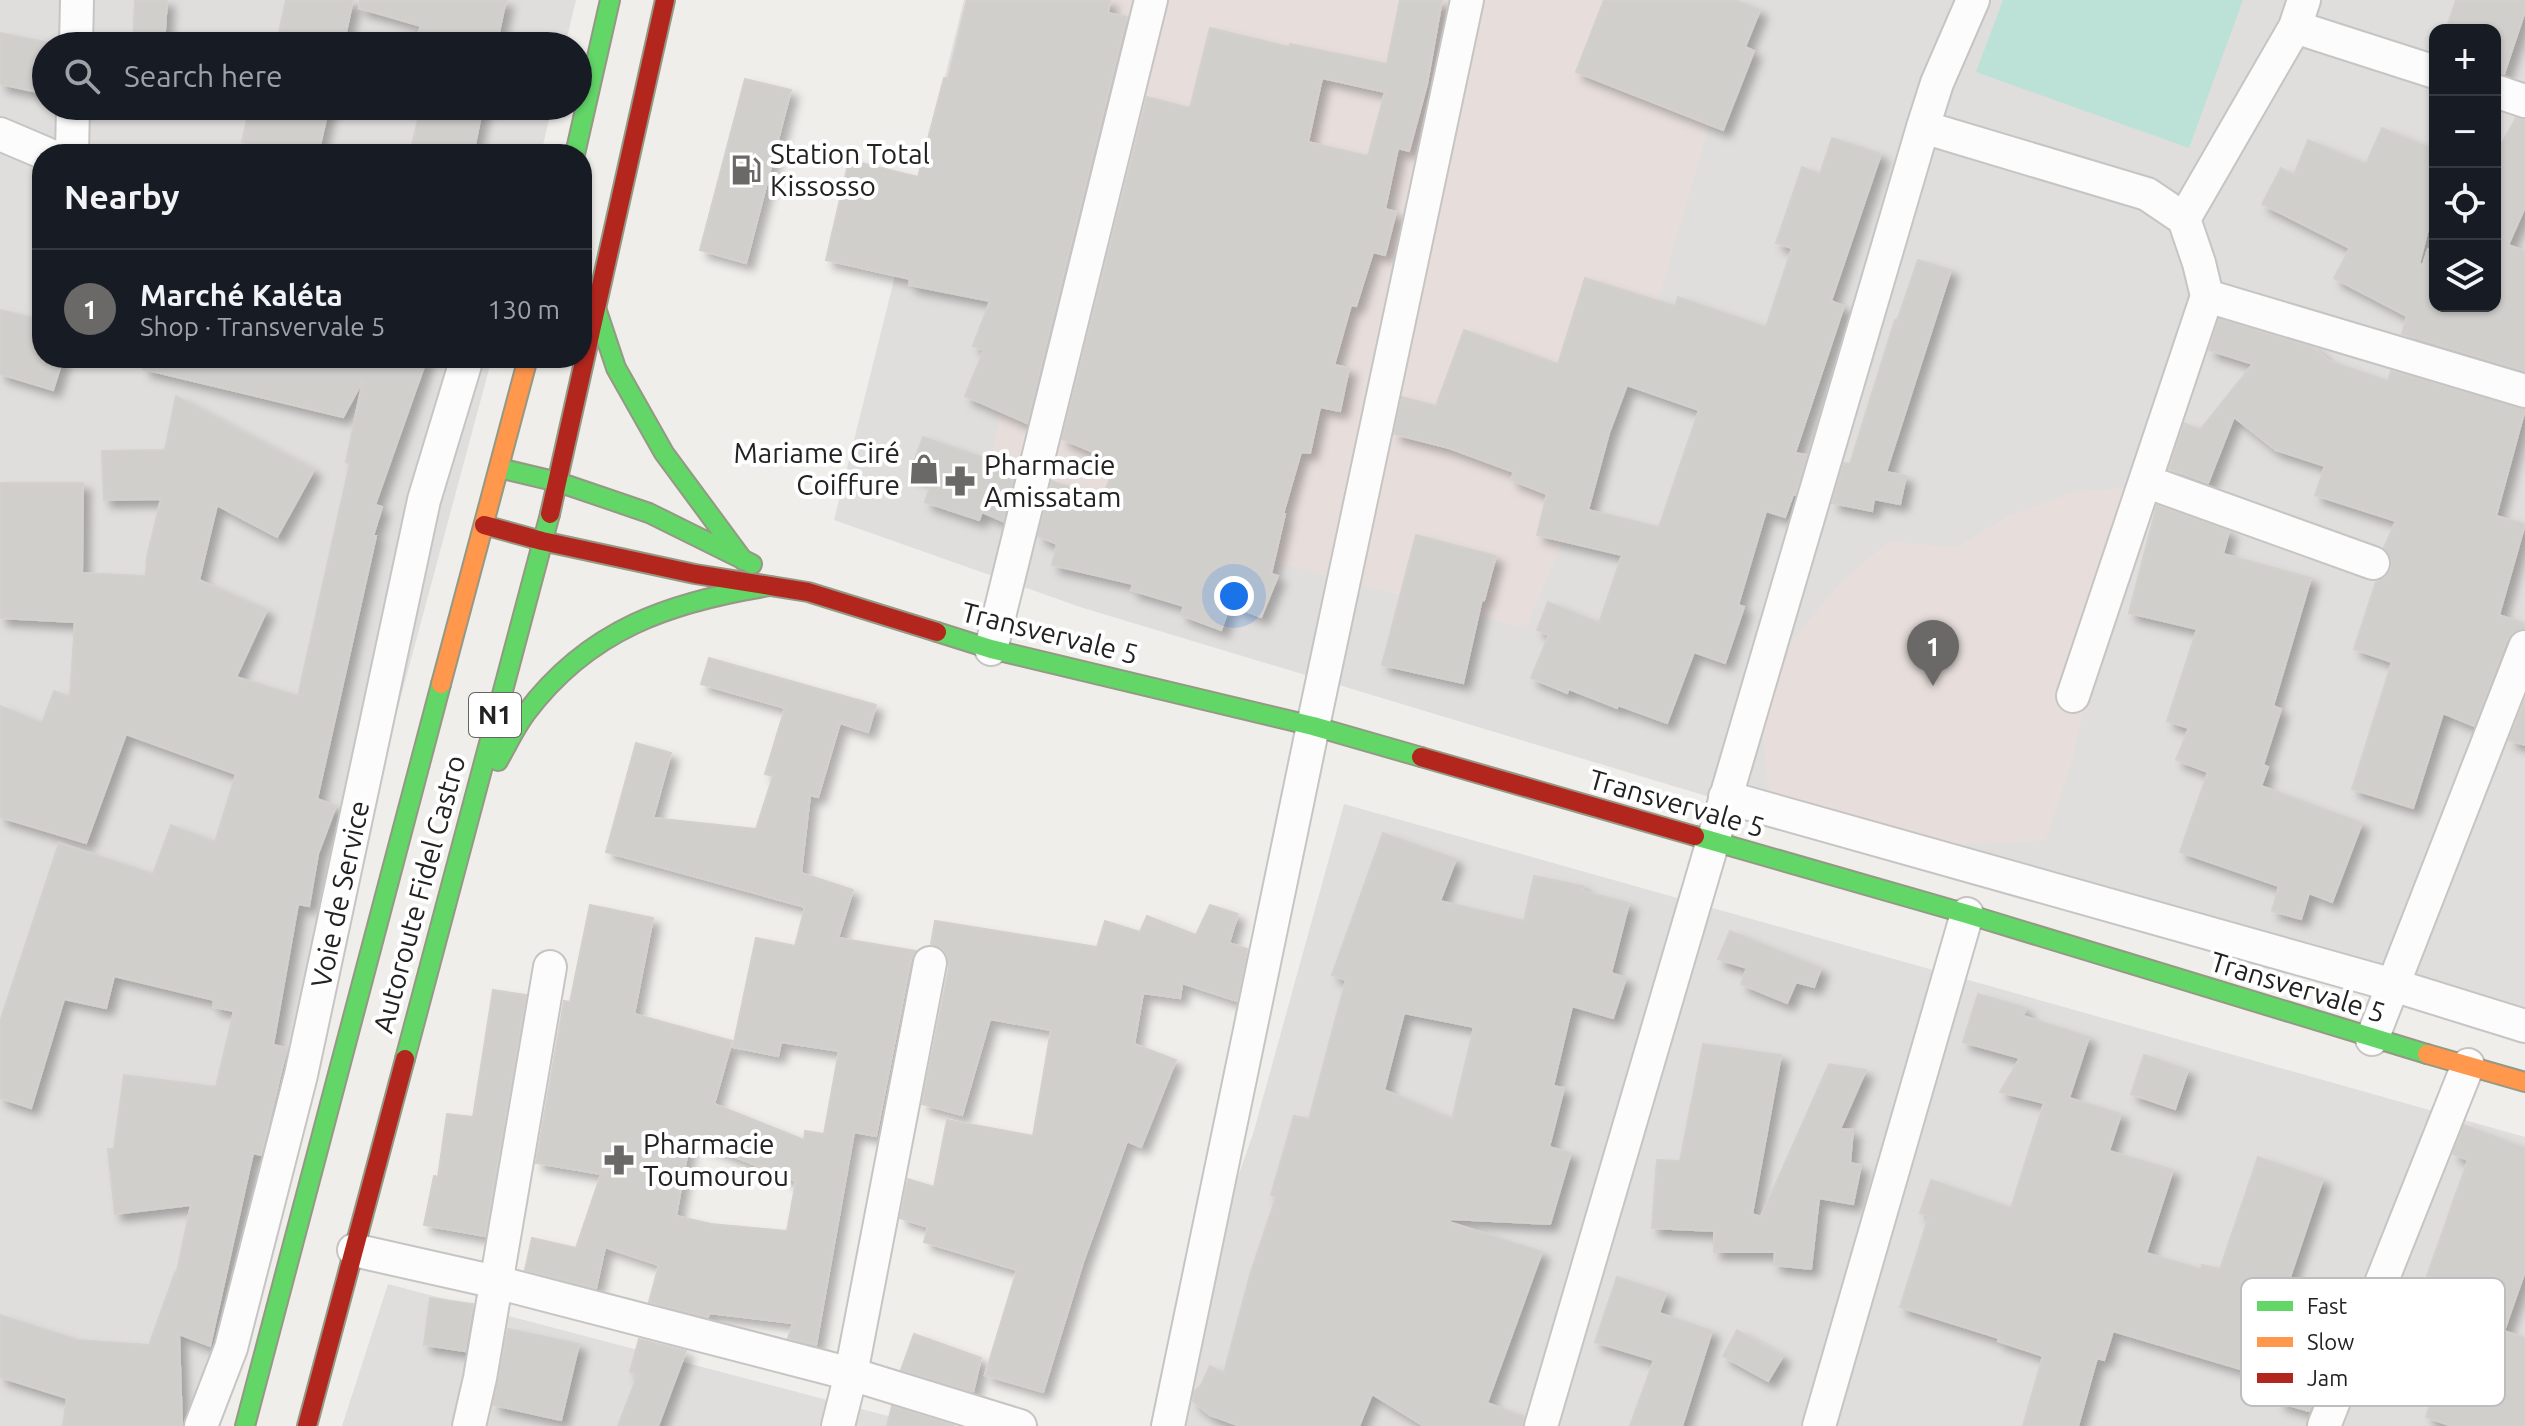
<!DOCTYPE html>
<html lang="en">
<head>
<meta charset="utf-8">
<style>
	:root { --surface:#171b24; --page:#20242c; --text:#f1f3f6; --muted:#9ea1a6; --line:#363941; --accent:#6a6968 }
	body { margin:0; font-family:Ubuntu,sans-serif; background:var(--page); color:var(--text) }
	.controls { position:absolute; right:24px; top:24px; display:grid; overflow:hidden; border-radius:16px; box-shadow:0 2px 6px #0004 }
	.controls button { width:72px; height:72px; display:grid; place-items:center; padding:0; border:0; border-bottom:2px solid var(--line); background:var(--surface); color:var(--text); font:40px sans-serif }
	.you { position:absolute; left:1234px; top:596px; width:28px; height:28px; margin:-20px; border:6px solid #fff; border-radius:50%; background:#1a73e8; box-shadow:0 0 0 12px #1a73e833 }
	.badge { display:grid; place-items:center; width:52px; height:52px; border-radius:50%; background:var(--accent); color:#fff; font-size:26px; font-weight:700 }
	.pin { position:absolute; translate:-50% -66px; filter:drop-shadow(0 2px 4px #0008) }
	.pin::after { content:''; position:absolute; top:42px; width:28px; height:24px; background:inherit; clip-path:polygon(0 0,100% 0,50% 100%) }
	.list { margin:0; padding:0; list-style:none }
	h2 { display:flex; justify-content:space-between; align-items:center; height:104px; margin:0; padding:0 32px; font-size:34px }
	h2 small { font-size:26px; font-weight:400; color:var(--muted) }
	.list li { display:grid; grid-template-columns:52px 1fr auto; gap:24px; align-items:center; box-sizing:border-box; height:120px; padding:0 32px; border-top:2px solid var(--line) }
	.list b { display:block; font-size:30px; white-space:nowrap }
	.list p { margin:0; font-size:26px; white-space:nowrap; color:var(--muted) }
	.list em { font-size:26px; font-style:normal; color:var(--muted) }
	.icon { flex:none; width:44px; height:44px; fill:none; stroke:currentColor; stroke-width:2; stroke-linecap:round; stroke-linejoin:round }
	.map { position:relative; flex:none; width:2525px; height:1426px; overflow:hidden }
	.search { position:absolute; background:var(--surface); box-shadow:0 2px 6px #0004; left:32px; top:32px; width:560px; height:88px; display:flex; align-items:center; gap:20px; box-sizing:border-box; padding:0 28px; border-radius:44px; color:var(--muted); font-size:30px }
	.panel { position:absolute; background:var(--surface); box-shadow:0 2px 6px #0004; left:32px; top:144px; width:560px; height:224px; border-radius:32px }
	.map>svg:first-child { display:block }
</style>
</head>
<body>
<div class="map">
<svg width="2525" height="1426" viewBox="0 0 2525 1426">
	<defs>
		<filter id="shadow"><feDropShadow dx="7" dy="7" stdDeviation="4" flood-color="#0004"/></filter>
	</defs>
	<rect width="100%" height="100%" fill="#f0eeeb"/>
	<path fill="#dfdedc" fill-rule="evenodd" d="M 0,0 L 576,0 L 565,46 L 46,46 L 46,106 L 552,106 L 541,154 L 42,154 L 42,358 L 492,358 L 205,1426 L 0,1426 Z
		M 964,0 L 2525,0 L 2525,1019 L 2286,942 L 1703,795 L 1080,607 L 834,520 ZM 2435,30 L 2495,30 L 2495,306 L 2435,306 Z
		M 1344,804 L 2525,1137 L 2525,1426 L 1150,1426 L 1253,1134 Z
		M 388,1284 L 926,1426 L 342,1426 Z"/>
	<path fill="#e7dedb" d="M 1071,0 L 1734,0 L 1745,3 L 1645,345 L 1526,628 L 987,487 Z
		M 2131,487 L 2073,757 L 2046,840 L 1950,845 L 1769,798 L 1763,730 L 1791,642 L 1841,582 L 1888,542 L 1957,547 L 2010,515 L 2072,493 Z"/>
	<path fill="#bce1d6" d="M 2003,0 L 2243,0 L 2189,148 L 1976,72 Z"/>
	<path fill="#d1cfcc" stroke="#d3d0cd" stroke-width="2" fill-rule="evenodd" filter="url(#shadow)" d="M 135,0 L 167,0 L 164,46 L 133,46 Z
		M 286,0 L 353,0 L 343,46 L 276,46 Z
		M 360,0 L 506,0 L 496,46 L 414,46 L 421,26 L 359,8 Z
		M 967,0 L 1110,0 L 1108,13 L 1127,17 L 1027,423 L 965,396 L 984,350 L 973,346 L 990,301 L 909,285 L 910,279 L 826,260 L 849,160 L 918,177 L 944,78 L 948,79 Z
		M 1400,0 L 1442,0 L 1427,84 L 1409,151 L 1398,148 L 1385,209 L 1396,212 L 1385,255 L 1373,252 L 1356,306 L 1351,305 L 1334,365 L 1349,368 L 1340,411 L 1320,407 L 1310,453 L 1301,452 L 1283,514 L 1285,514 L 1271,574 L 1278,576 L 1261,617 L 1230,605 L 1221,630 L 1181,615 L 1184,606 L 1131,590 L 1133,584 L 1052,565 L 1057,544 L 1038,536 L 1052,481 L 1102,498 L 1117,462 L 1062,439 L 1147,97 L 1190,108 L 1210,28 L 1289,47 L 1290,44 L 1387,64 ZM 1322,78 L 1385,92 L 1368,156 L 1308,142 Z
		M 1604,0 L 1735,0 L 1760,10 L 1745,47 L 1754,51 L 1723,130 L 1576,72 Z
		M 2456,0 L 2525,0 L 2525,11 L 2504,74 L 2495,73 L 2495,30 L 2446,30 Z
		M 0,33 L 46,42 L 46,73 L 42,93 L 0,84 Z
		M 745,79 L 791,90 L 746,263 L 700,250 Z
		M 262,106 L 329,106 L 318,154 L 268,154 L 269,148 L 242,142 L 248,115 L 259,118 Z
		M 421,106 L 483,106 L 473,154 L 410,154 Z
		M 2516,118 L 2525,119 L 2525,207 L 2508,245 L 2525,251 L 2525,371 L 2402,334 L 2407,316 L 2334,278 L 2350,248 L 2262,204 L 2281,168 L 2294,175 L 2308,140 L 2366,164 L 2382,128 L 2435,150 L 2435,202 L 2419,264 L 2423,265 L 2428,249 L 2435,250 L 2435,306 L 2495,306 L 2495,155 Z
		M 1832,138 L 1881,154 L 1831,301 L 1844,306 L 1795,453 L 1807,455 L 1795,495 L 1793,495 L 1785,517 L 1766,511 L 1738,605 L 1744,607 L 1725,663 L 1694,652 L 1667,723 L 1618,705 L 1617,708 L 1569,689 L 1567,693 L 1531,678 L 1549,635 L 1537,630 L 1548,602 L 1599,623 L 1622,555 L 1537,535 L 1547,494 L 1511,480 L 1514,472 L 1449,448 L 1394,434 L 1402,397 L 1436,406 L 1464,330 L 1558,364 L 1585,278 L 1675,306 L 1678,297 L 1766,327 L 1792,248 L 1776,243 L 1802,167 L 1820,174 ZM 1627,385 L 1699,410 L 1659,527 L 1588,510 L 1609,433 Z
		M 1918,260 L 1951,270 L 1886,472 L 1906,476 L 1900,504 L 1874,499 L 1872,511 L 1832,503 L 1844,463 L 1850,464 L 1895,320 L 1897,321 Z
		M 0,310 L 42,320 L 42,358 L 63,358 L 53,390 L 0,374 Z
		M 2219,319 L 2312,347 L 2329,361 L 2388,381 L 2391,371 L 2525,409 L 2496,516 L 2525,524 L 2499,615 L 2525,624 L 2525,628 L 2514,632 L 2507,640 L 2474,726 L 2443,713 L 2413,808 L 2352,789 L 2392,662 L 2354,649 L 2376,582 L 2386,577 L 2391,569 L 2391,559 L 2384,548 L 2396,521 L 2315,495 L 2325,466 L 2276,450 L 2234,417 L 2208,483 L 2169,469 L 2184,423 L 2200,430 L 2253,364 L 2209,350 Z
		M 145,358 L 427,358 L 375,505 L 382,507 L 373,536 L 376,536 L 317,799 L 336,806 L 318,854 L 309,906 L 298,904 L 273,1045 L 287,1048 L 261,1155 L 253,1153 L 210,1346 L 179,1334 L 182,1426 L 63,1426 L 67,1398 L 0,1377 L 0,1315 L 78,1340 L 149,1345 L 175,1273 L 176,1276 L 191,1205 L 115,1214 L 108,1149 L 114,1149 L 124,1075 L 216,1087 L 234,1011 L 213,1007 L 214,1000 L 114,976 L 106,1008 L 64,999 L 31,1108 L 0,1098 L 0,1022 L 59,843 L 153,874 L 171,825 L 215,842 L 236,774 L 126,734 L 86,843 L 0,817 L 0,706 L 42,723 L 54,691 L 70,697 L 75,622 L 0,618 L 0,483 L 83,483 L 82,573 L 146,576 L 147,557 L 161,499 L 104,500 L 102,451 L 165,450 L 176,396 L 314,470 L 277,537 L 217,505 L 199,580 L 267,610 L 236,677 L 298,696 L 350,463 L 346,462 L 363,380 L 343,417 L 143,369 Z
		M 923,437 L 1016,469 L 1003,521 L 982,512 L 979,520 L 925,502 L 932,481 L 910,473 Z
		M 2157,505 L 2229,531 L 2223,554 L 2311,578 L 2273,706 L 2281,709 L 2263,765 L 2268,767 L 2261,786 L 2362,823 L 2332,902 L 2309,893 L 2301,919 L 2272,911 L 2279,886 L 2180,852 L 2208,772 L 2176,760 L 2189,728 L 2167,721 L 2197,629 L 2129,613 Z
		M 1416,535 L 1496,556 L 1484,600 L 1482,599 L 1463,683 L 1382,665 Z
		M 709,658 L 876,705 L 868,732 L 840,723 L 818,797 L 810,795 L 801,873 L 853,890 L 838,938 L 916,951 L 911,959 L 876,1136 L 854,1132 L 816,1345 L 788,1338 L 793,1323 L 709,1313 L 708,1317 L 649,1302 L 659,1265 L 605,1247 L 596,1288 L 525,1270 L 532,1238 L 576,1248 L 601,1174 L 536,1163 L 564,1001 L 570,1002 L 590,905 L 653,918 L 634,1014 L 732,1041 L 714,1104 L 804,1140 L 805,1131 L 824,1134 L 839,1051 L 781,1042 L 778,1056 L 733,1047 L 756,938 L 795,946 L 805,907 L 606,852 L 636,743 L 671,753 L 653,818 L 756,829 L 773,776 L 765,774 L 785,708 L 701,684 ZM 690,1139 L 796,1181 L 787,1231 L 711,1224 L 676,1216 Z
		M 2525,699 L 2525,745 L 2509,740 Z
		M 1383,833 L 1456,859 L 1440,901 L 1524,921 L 1534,876 L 1583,886 L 1582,891 L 1629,903 L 1611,973 L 1626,978 L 1613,1018 L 1572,1006 L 1553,1086 L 1564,1088 L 1549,1147 L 1571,1153 L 1550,1224 L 1450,1219 L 1449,1222 L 1542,1252 L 1487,1403 L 1524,1417 L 1523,1426 L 1424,1426 L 1372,1394 L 1359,1426 L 1240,1426 L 1210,1415 L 1193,1401 L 1194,1392 L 1201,1385 L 1210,1366 L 1224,1373 L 1250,1275 L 1276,1197 L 1271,1195 L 1294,1116 L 1309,1119 L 1346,980 L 1332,975 ZM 1404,1013 L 1474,1027 L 1452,1119 L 1384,1090 Z
		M 1210,905 L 1238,914 L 1229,943 L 1247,949 L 1237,1001 L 1182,983 L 1180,998 L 1143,993 L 1134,1044 L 1176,1060 L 1141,1147 L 1127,1141 L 1083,1262 L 1043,1392 L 985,1375 L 1017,1270 L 924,1242 L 928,1227 L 900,1218 L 908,1179 L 934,1187 L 947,1120 L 1033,1136 L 1051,1030 L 990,1019 L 962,1115 L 922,1104 L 949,967 L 948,958 L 943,949 L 931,944 L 935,921 L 1097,947 L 1105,921 L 1140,932 L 1147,916 L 1196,935 Z
		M 1730,931 L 1821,968 L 1814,987 L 1796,982 L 1787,1003 L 1741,984 L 1747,968 L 1718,959 Z
		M 493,990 L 526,995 L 485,1236 L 424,1225 L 434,1176 L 438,1177 L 447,1114 L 473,1117 Z
		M 1978,994 L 2026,1008 L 2023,1016 L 2089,1037 L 2069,1098 L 2121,1114 L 2109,1151 L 2173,1170 L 2146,1253 L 2201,1269 L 2202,1265 L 2220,1269 L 2258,1157 L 2323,1179 L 2285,1292 L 2287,1293 L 2277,1329 L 2336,1345 L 2309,1411 L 2278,1402 L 2284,1382 L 2113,1331 L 2104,1360 L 2097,1358 L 2078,1426 L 2023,1426 L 2043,1356 L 1998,1341 L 1999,1338 L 1900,1307 L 1929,1216 L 1920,1213 L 1931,1180 L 2011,1208 L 2044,1103 L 2000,1092 L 2020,1058 L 1963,1042 Z
		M 1703,1044 L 1781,1055 L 1752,1214 L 1761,1217 L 1829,1064 L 1866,1070 L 1840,1129 L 1853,1130 L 1850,1163 L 1861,1165 L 1853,1204 L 1819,1198 L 1811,1269 L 1774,1265 L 1775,1252 L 1714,1252 L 1714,1231 L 1652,1228 L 1657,1160 L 1680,1161 Z
		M 2144,1055 L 2188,1070 L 2175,1109 L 2131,1094 Z
		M 2464,1125 L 2525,1148 L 2525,1271 L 2504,1331 L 2525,1338 L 2525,1426 L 2452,1426 L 2426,1417 L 2468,1290 L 2427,1276 L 2468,1160 L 2453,1154 Z
		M 1617,1277 L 1666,1293 L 1659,1313 L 1712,1331 L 1682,1426 L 1630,1426 L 1654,1360 L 1595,1342 Z
		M 430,1298 L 473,1304 L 465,1351 L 424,1345 Z
		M 508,1329 L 579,1344 L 561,1420 L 493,1405 Z
		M 1737,1330 L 1783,1356 L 1768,1381 L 1723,1356 Z
		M 914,1334 L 981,1358 L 973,1392 L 901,1370 Z
		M 639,1339 L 686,1351 L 658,1426 L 618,1426 L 638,1374 L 630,1372 Z
		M 892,1406 L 955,1426 L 887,1426 Z"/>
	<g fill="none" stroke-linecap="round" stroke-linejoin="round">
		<g stroke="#c6c5c3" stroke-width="36">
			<path id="street" d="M 2295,27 L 2435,72
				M 76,46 L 77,0
				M 2495,91 L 2525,101
				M 1923,127 L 2147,194 L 2184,219 L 2199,263 L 2207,296 L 2525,391
				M 0,134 L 47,154
				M 72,154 L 73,106
				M 2184,219 L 2295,27 L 2304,0
				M 2145,481 L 2373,563
				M 991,649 L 1151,0
				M 2073,696 L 2207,296
				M 1725,797 L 2393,985 L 2525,1026
				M 2372,1039 L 2525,647
				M 354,1250 L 496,1282 L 851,1374 L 1020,1426
				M 201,1426 L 231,1348 L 301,1075 L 424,500 L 467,358
				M 469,1426 L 480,1378 L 550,967
				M 838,1426 L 851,1374 L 930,963
				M 1168,1426 L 1313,726 L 1467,0
				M 1541,1426 L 1923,127 L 1937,83 L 1973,0
				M 1819,1426 L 1967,914
				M 2324,1426 L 2468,1065"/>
		</g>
		<g stroke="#949884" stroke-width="22">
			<path id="fast" d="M 575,154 L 610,0
				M 596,308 L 616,368 L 664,453 L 743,560
				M 499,468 L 558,482 L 649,513 L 752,564
				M 937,632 L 991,649 L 1313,726 L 1421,757
				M 498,761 C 507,745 515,728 526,713 C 589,629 670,602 770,586
				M 1695,836 L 1967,914 L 2427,1054
				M 405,1059 L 550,514
				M 245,1426 L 441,684"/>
		</g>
		<g stroke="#949884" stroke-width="22">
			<path id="slow" d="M 441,684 L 528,358
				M 2427,1054 L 2525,1082"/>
		</g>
		<g stroke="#949884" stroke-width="22">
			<path id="jam" d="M 550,514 L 665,0
				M 484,525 L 542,541 L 695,574 L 808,592 L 937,632
				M 1421,757 L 1695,836
				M 307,1426 L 405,1059"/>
		</g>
		<use href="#street" stroke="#fdfcfc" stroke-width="32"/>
		<use href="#fast" stroke="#63d668" stroke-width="18"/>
		<use href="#slow" stroke="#ff974d" stroke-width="18"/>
		<use href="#jam" stroke="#b3261e" stroke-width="18"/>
	</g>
	<defs>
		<g id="fuel-bare" transform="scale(2.4)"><path d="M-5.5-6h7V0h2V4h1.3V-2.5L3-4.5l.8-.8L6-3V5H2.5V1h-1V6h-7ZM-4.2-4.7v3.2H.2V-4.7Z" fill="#6a6968" stroke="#fff" stroke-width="2.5" paint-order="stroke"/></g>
		<g id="shop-bare" transform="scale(2.4)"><path d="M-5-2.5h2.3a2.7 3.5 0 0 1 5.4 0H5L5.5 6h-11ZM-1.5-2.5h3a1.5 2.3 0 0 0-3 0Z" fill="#6a6968" stroke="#fff" stroke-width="2.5" paint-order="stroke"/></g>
		<g id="pharmacy-bare" transform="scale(2.4)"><path d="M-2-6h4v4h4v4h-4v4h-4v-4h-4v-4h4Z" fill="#6a6968" stroke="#fff" stroke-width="2.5" paint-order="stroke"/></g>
	</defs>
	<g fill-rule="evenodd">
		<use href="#fuel-bare" x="746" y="170"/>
		<use href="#shop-bare" x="924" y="469"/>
		<use href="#pharmacy-bare" x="960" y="481"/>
		<use href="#pharmacy-bare" x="619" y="1160"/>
	</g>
	<g text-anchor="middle" stroke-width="8" stroke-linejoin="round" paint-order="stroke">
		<rect fill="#fff" stroke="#646464" stroke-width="2" x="469" y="693" width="52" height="44" rx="6"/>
		<g font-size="26" font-weight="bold" fill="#222">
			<text x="495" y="724">N1</text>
		</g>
		<g font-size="28" fill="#222" stroke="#fff" text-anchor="start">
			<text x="770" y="164">Station Total<tspan x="770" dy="32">Kissosso</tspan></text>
			<text x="900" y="463" text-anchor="end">Mariame Ciré<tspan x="900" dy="32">Coiffure</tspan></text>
			<text x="984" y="475">Pharmacie<tspan x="984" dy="32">Amissatam</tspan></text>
			<text x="643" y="1154">Pharmacie<tspan x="643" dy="32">Toumourou</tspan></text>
		</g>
		<g font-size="28" fill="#222" stroke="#fff">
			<text transform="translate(1050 633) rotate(14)" y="10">Transvervale 5</text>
			<text transform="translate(1677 803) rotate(16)" y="10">Transvervale 5</text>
			<text transform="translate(340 894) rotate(-78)" y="10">Voie de Service</text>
			<text transform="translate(419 894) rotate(-75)" y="10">Autoroute Fidel Castro</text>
			<text transform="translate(2298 987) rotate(17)" y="10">Transvervale 5</text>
		</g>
	</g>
	<rect x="2241" y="1278" width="264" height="128" rx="12" fill="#fff" stroke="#bdbdbd" stroke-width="2"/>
	<rect x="2257" y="1301" width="36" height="10" fill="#63d668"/>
	<rect x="2257" y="1337" width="36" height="10" fill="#ff974d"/>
	<rect x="2257" y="1373" width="36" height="10" fill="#b3261e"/>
	<g font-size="22" fill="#222">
		<text x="2307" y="1314">Fast</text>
		<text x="2307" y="1350">Slow</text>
		<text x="2307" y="1386">Jam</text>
	</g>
</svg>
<div class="controls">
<button>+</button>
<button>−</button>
<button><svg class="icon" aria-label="locate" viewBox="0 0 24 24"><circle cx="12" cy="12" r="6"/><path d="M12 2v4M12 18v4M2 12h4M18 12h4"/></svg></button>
<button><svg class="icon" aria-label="layers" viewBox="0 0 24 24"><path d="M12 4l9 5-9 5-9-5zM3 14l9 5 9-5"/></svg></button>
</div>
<div class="you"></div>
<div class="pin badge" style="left:1933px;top:686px">1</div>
<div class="search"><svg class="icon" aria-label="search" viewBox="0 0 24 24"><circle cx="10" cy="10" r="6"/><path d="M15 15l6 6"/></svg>Search here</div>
<section class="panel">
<h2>Nearby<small></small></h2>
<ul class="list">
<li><span class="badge">1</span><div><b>Marché Kaléta</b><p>Shop · Transvervale 5</p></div><em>130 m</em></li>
</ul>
</section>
</div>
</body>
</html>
